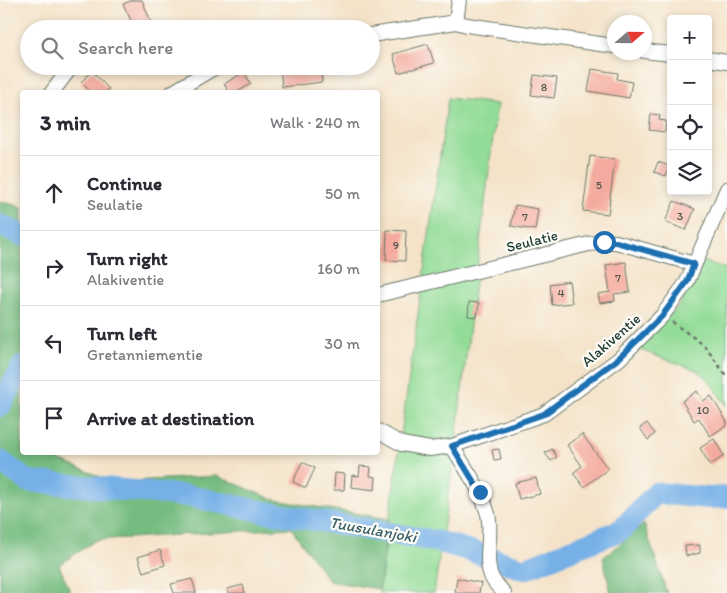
<!DOCTYPE html>
<html lang="en">
<head>
<meta charset="utf-8">
<style>
	:root { --surface:#fff; --page:#f7f7f7; --text:#2b2b33; --muted:#7c7c81; --line:#e1e1e2 }
	body { margin:0; font-family:Itim,sans-serif; background:var(--page); color:var(--text) }
	.controls { position:absolute; right:15px; top:15px; display:grid; overflow:hidden; border-radius:5px; box-shadow:0 2px 8px #0003 }
	.controls button { width:45px; height:45px; display:grid; place-items:center; padding:0; border:0; border-bottom:1px solid var(--line); background:var(--surface); color:var(--text); font:25px sans-serif }
	.compass { position:absolute; left:607px; top:15px; width:45px; height:45px; border-radius:50%; background:var(--surface); box-shadow:0 2px 8px #0003; rotate:70deg }
	.stop { position:absolute; width:15px; height:15px; margin:-11px; border:4px solid #1f6fb2; border-radius:50%; background:#fff }
	.stop.end { background:#1f6fb2; border-color:#fff; box-shadow:0 1px 5px #0008 }
	.list { margin:0; padding:0; list-style:none }
	h2 { display:flex; justify-content:space-between; align-items:center; height:65px; margin:0; padding:0 20px; font-size:21px }
	h2 small { font-size:16px; font-weight:400; color:var(--muted) }
	.list li { display:grid; grid-template-columns:32px 1fr auto; gap:15px; align-items:center; box-sizing:border-box; height:75px; padding:0 20px; border-top:1px solid var(--line) }
	.list b { display:block; font-size:19px; white-space:nowrap }
	.list p { margin:0; font-size:16px; white-space:nowrap; color:var(--muted) }
	.list em { font-size:16px; font-style:normal; color:var(--muted) }
	.icon { flex:none; width:28px; height:28px; fill:none; stroke:currentColor; stroke-width:2; stroke-linecap:round; stroke-linejoin:round }
	.map { position:relative; flex:none; width:727px; height:593px; overflow:hidden }
	.search { position:absolute; background:var(--surface); box-shadow:0 2px 8px #0003; left:20px; top:20px; width:360px; height:55px; display:flex; align-items:center; gap:12px; box-sizing:border-box; padding:0 18px; border-radius:28px; color:var(--muted); font-size:19px }
	.panel { position:absolute; background:var(--surface); box-shadow:0 2px 8px #0003; left:20px; top:90px; width:360px; height:365px; border-radius:5px }
	.map>svg:first-child { display:block }
</style>
</head>
<body>
<div class="map">
<svg width="727" height="593" viewBox="0 0 727 593">
	<rect width="100%" height="100%" fill="#fdfcf7"/>
	<filter id="ink" filterUnits="userSpaceOnUse"><feTurbulence type="fractalNoise" baseFrequency=".02" numOctaves="2"/><feDisplacementMap in="SourceGraphic" scale="10" xChannelSelector="R" yChannelSelector="G"/><feConvolveMatrix kernelMatrix="1 2 1 2 8 2 1 2 1" color-interpolation-filters="sRGB"/></filter>
	<filter id="wash" filterUnits="userSpaceOnUse"><feTurbulence type="fractalNoise" baseFrequency=".0096" numOctaves="4" result="noise"/><feDisplacementMap in="SourceGraphic" scale="20" xChannelSelector="R" yChannelSelector="G"/><feGaussianBlur stdDeviation="1.12" result="paint"/><feColorMatrix in="noise" values="0 0 0 0 0 0 0 0 0 0 0 0 0 0 0 0 0 1.4 0 .05"/><feComposite in="paint" operator="in"/></filter>
	<g filter="url(#wash)">
		<rect width="100%" height="100%" fill="#f4e3c9"/>
		<path fill="#93dc97" stroke="#598c66" d="M 448,98 L 497,104 L 454,456 L 434,593 L 379,593 Z
			M 703,261 L 727,269 L 727,406 L 706,377 L 696,370 L 637,349 L 679,306 L 697,277 Z"/>
		<path fill="#76bc80" stroke="#4a7c5a" d="M 0,201 L 22,207 L 22,452 L 41,453 L 114,482 L 217,476 L 275,500 L 389,519 L 379,589 L 329,581 L 291,528 L 96,540 L 59,565 L 71,593 L 0,593 Z
			M 644,524 L 667,593 L 611,593 L 603,558 Z"/>
		<g fill="none" stroke-linecap="round" stroke-linejoin="round">
			<path stroke="#76b0e7" stroke-width="22" d="M 0,225 L 22,235
				M 0,406 L 22,367
				M 0,461 L 28,481 L 188,496 L 266,512 L 436,541 L 471,551 L 524,569 L 621,530 L 656,493 L 709,498 L 727,497"/>
		</g>
		<g id="blocks">
			<path fill="#f4aa9e" d="M 133,0 L 142,0 L 151,22 L 135,29 L 123,4 Z
				M 428,44 L 434,63 L 398,73 L 393,54 Z
				M 280,66 L 321,66 L 322,82 L 282,87 Z
				M 592,69 L 618,73 L 617,79 L 632,82 L 629,98 L 588,91 Z
				M 92,71 L 109,89 L 105,92 L 91,92 L 81,82 Z
				M 244,72 L 251,84 L 237,92 L 229,92 L 224,84 Z
				M 534,75 L 557,78 L 554,98 L 531,95 Z
				M 651,114 L 660,115 L 659,120 L 666,121 L 665,132 L 649,130 Z
				M 590,156 L 615,159 L 608,214 L 583,211 Z
				M 658,162 L 669,166 L 666,176 L 654,172 Z
				M 674,201 L 695,209 L 686,230 L 665,222 Z
				M 515,205 L 538,209 L 535,230 L 511,226 Z
				M 387,230 L 406,231 L 405,261 L 386,260 Z
				M 626,262 L 630,292 L 614,294 L 615,301 L 600,303 L 598,294 L 610,292 L 606,265 Z
				M 569,281 L 572,303 L 552,305 L 550,284 Z
				M 469,302 L 479,303 L 477,317 L 468,316 Z
				M 697,391 L 703,401 L 711,396 L 727,422 L 727,425 L 710,436 L 699,418 L 694,421 L 682,401 Z
				M 647,423 L 655,434 L 648,440 L 640,428 Z
				M 582,434 L 608,469 L 584,487 L 573,473 L 582,466 L 567,445 Z
				M 714,439 L 724,456 L 710,465 L 700,448 Z
				M 499,449 L 501,459 L 494,460 L 492,450 Z
				M 552,449 L 557,457 L 551,461 L 545,453 Z
				M 302,462 L 315,468 L 306,488 L 293,482 Z
				M 360,466 L 371,467 L 370,476 L 376,477 L 375,490 L 351,487 L 352,475 L 359,476 Z
				M 335,473 L 345,474 L 344,490 L 334,490 Z
				M 536,478 L 540,494 L 519,499 L 515,483 Z
				M 700,545 L 700,553 L 686,556 L 685,546 Z
				M 160,550 L 165,565 L 143,572 L 138,557 Z
				M 457,578 L 481,583 L 479,593 L 455,593 Z
				M 192,579 L 196,593 L 174,593 L 171,584 Z
				M 243,585 L 245,593 L 228,593 L 227,589 Z"/>
		</g>
	</g>
	<g filter="url(#ink)">
		<use href="#blocks" fill-opacity="0" stroke="#6a7768" stroke-width="1"/>
		<g fill="none" stroke-linecap="round" stroke-linejoin="round">
			<g stroke="#6a7768" stroke-width="16">
				<path id="minor" d="M 459,0 L 456,22 L 467,25 L 614,46
					M 371,35 L 456,22
					M 644,51 L 671,54
					M 708,59 L 727,62
					M 52,92 L 72,66
					M 173,92 L 217,66
					M 378,295 L 589,244 L 604,242 L 616,242 L 694,264
					M 378,431 L 402,444 L 430,449 L 452,446 L 544,414 L 619,359 L 662,316 L 687,282 L 727,189
					M 452,446 C 465,468 481,489 488,514 C 493,534 483,560 492,578 C 495,584 500,588 504,593"/>
			</g>
			<path stroke="#6a7768" stroke-width="2.5" stroke-dasharray="4 4" stroke-linecap="butt" d="M 672,322 L 704,345 L 727,377"/>
			<use href="#minor" stroke="#fff" stroke-width="14"/>
		</g>
	</g>
	<g fill="none" stroke-linecap="round" stroke-linejoin="round" filter="url(#ink)">
		<path stroke="#1f6fb2" stroke-width="6" d="M 480,492 L 452,446 L 544,414 L 619,358 L 662,316 L 687,282 L 694,264 L 616,242 L 604,242"/>
	</g>
	<g text-anchor="middle" stroke-width="4.5" stroke-linejoin="round" paint-order="stroke">
		<g font-size="12" fill="#54584e">
			<text x="544" y="91">8</text>
			<text x="599" y="189">5</text>
			<text x="680" y="220">3</text>
			<text x="525" y="221">7</text>
			<text x="396" y="249">9</text>
			<text x="618" y="282">7</text>
			<text x="561" y="297">4</text>
			<text x="703" y="414">10</text>
		</g>
		<g font-size="15" fill="#1f3d34" stroke="#fdfcf7">
			<text transform="translate(532 241) rotate(-14)" y="5">Seulatie</text>
			<text transform="translate(611 340) rotate(-41)" y="5">Alakiventie</text>
		</g>
		<g font-size="16" font-style="italic" fill="#39606a" stroke="#fdfcf7">
			<text transform="translate(373 529) rotate(10)" y="6">Tuusulanjoki</text>
		</g>
	</g>
</svg>
<div class="controls">
<button>+</button>
<button>−</button>
<button><svg class="icon" aria-label="locate" viewBox="0 0 24 24"><circle cx="12" cy="12" r="6"/><path d="M12 2v4M12 18v4M2 12h4M18 12h4"/></svg></button>
<button><svg class="icon" aria-label="layers" viewBox="0 0 24 24"><path d="M12 4l9 5-9 5-9-5zM3 14l9 5 9-5"/></svg></button>
</div>
<svg class="compass" viewBox="-18 -18 36 36"><path d="M0-13l5 13h-10z" fill="#e53935"/><path d="M0 13l5-13h-10z" fill="#7c7c81"/></svg>
<div class="stop" style="left:604px;top:242px"></div>
<div class="stop end" style="left:480px;top:492px"></div>
<div class="search"><svg class="icon" aria-label="search" viewBox="0 0 24 24"><circle cx="10" cy="10" r="6"/><path d="M15 15l6 6"/></svg>Search here</div>
<section class="panel">
<h2>3 min<small>Walk · 240 m</small></h2>
<ul class="list">
<li><svg class="icon" aria-label="ahead" viewBox="0 0 24 24"><path d="M12 20V5M6 11l6-6 6 6"/></svg><div><b>Continue</b><p>Seulatie</p></div><em>50 m</em></li>
<li><svg class="icon" aria-label="right" viewBox="0 0 24 24"><path d="M7 20v-9h11M14 6l5 5-5 5"/></svg><div><b>Turn right</b><p>Alakiventie</p></div><em>160 m</em></li>
<li><svg class="icon" aria-label="left" viewBox="0 0 24 24"><path d="M17 20v-9H6M10 6l-5 5 5 5"/></svg><div><b>Turn left</b><p>Gretanniementie</p></div><em>30 m</em></li>
<li><svg class="icon" aria-label="arrive" viewBox="0 0 24 24"><path d="M6 21V4h12l-3 4 3 4H6"/></svg><div><b>Arrive at destination</b></div></li>
</ul>
</section>
</div>
</body>
</html>
